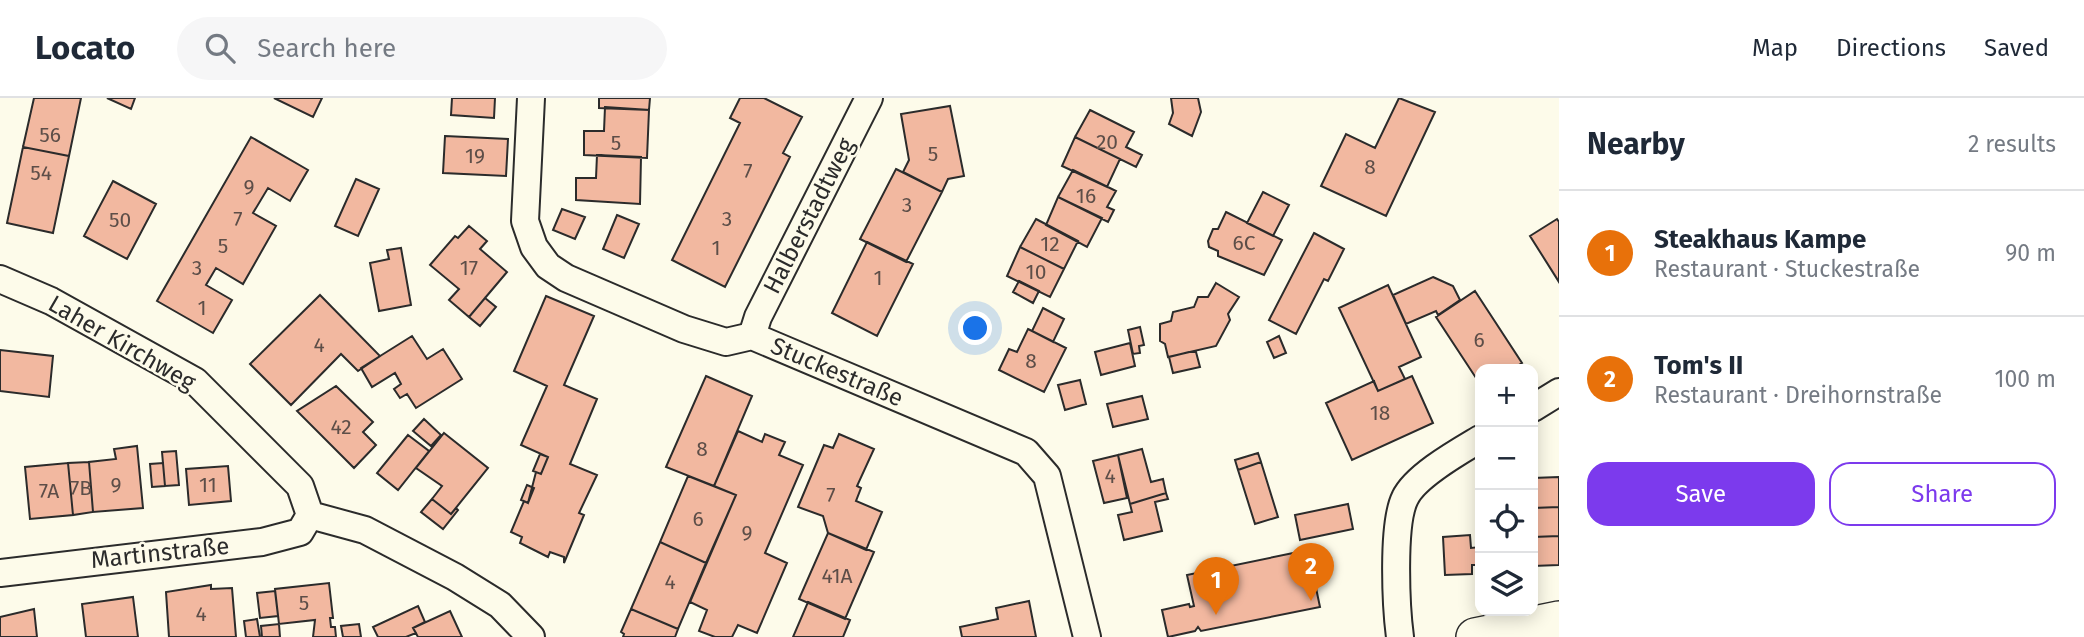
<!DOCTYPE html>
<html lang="en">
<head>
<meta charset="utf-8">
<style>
	:root { --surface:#fff; --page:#f6f6f7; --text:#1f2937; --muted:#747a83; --line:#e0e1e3; --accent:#7c3aed }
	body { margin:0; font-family:"Fira Sans",sans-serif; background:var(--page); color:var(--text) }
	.controls { position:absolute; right:21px; bottom:21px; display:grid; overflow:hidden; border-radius:14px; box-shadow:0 4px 18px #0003 }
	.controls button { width:63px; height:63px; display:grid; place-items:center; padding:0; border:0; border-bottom:2px solid var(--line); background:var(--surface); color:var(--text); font:35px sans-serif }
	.you { position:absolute; left:976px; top:231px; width:24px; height:24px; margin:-18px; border:5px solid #fff; border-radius:50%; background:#1a73e8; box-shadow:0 0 0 10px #1a73e833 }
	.badge { display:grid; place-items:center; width:46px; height:46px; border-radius:50%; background:var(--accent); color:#fff; font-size:23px; font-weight:700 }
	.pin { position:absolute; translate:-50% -58px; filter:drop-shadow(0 2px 4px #0008) }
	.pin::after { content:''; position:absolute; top:37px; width:24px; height:21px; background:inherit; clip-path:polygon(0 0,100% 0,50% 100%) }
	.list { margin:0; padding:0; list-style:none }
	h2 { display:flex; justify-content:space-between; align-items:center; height:91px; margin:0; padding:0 28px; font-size:30px }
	h2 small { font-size:23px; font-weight:400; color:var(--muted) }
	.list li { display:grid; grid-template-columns:46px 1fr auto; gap:21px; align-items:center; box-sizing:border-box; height:126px; padding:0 28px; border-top:2px solid var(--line) }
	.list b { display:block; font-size:26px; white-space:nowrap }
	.list p { margin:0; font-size:23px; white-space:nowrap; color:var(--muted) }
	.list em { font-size:23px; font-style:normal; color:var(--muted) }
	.actions { display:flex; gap:14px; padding:21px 28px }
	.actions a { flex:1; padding:16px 0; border:2px solid var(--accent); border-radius:21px; text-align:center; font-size:24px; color:var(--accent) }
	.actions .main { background:var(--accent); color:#fff }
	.icon { flex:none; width:38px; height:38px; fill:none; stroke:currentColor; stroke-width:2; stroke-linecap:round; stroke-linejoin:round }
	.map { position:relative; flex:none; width:1559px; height:539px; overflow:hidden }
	header { display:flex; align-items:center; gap:42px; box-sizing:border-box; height:98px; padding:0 35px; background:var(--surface); border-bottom:2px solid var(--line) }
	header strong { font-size:33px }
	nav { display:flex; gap:38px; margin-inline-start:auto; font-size:24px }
	.search { width:490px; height:63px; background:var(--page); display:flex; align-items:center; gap:18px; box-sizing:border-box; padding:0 24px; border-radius:38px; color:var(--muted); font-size:26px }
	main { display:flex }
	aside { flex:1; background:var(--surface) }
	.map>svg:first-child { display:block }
</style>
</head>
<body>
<header>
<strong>Locato</strong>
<div class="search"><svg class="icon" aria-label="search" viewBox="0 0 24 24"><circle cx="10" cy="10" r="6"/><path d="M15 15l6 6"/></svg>Search here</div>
<nav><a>Map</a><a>Directions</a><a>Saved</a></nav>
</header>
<main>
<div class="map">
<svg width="1559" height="539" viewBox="0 0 1559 539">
	<rect width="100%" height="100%" fill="#fdfbea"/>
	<path fill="#f2b8a0" stroke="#2b2b2b" stroke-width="2" d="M 34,0 L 81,0 L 69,58 L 23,49 Z
		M 107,0 L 135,0 L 131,11 Z
		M 274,0 L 322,0 L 313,19 Z
		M 452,0 L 495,0 L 494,20 L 451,17 Z
		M 599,0 L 650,0 L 649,12 L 599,10 Z
		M 740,0 L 764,0 L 802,19 L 783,55 L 790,59 L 725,189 L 672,162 L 740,25 L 730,20 Z
		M 1171,0 L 1198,0 L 1201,14 L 1192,38 L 1169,26 L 1173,15 Z
		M 1399,0 L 1435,14 L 1386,118 L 1321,88 L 1346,36 L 1375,50 Z
		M 950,8 L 964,78 L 948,81 L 942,94 L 903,74 L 909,62 L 901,16 Z
		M 605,9 L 649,12 L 647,60 L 584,57 L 584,33 L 604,33 Z
		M 1090,12 L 1134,34 L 1126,49 L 1142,57 L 1136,69 L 1075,39 Z
		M 445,38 L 508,41 L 506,78 L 443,75 Z
		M 251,39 L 308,72 L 290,103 L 268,90 L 253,115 L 276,128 L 243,186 L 216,170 L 206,187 L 232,202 L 213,235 L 157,203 Z
		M 1075,39 L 1120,61 L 1107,89 L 1062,68 Z
		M 23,49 L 69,58 L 53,135 L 7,125 Z
		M 597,57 L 641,59 L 640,106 L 576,102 L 576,80 L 596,80 Z
		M 896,71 L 942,94 L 906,164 L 860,141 Z
		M 1073,72 L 1116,93 L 1107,109 L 1114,112 L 1108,124 L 1058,99 Z
		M 356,81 L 379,91 L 358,138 L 335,128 Z
		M 113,83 L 156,106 L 127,161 L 84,138 Z
		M 1263,94 L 1289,107 L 1273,138 L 1247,125 Z
		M 1058,99 L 1102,120 L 1087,149 L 1046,127 Z
		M 562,111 L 585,119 L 575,141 L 553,132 Z
		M 1226,114 L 1282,142 L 1264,177 L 1218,158 L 1218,153 L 1209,149 L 1208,143 L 1213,131 L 1218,131 Z
		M 617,117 L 639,126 L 624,160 L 603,151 Z
		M 1036,121 L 1078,143 L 1064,171 L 1020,149 Z
		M 1557,121 L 1559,124 L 1559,184 L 1530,138 Z
		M 469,128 L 487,143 L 480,151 L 507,174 L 469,219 L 449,202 L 459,191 L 430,167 L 455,138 L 458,140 Z
		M 1314,135 L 1344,151 L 1328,183 L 1324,181 L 1296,236 L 1269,222 Z
		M 867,144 L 913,166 L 877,238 L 832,215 Z
		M 1020,149 L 1064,171 L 1050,199 L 1007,178 Z
		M 401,150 L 411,207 L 379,213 L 370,165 L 389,161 L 387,152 Z
		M 1433,179 L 1453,188 L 1460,202 L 1438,217 L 1436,213 L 1406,226 L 1393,197 Z
		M 1019,183 L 1039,193 L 1033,205 L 1013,194 Z
		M 1216,185 L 1239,199 L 1228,216 L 1230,222 L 1216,248 L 1168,259 L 1165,246 L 1160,243 L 1160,226 L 1171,223 L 1173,214 L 1194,209 L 1198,199 L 1208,199 Z
		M 1388,187 L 1421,259 L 1399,269 L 1405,281 L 1378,293 L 1339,210 Z
		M 1475,193 L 1522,265 L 1512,271 L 1480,271 L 1480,286 L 1436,219 Z
		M 320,197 L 380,258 L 358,273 L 341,256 L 291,307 L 250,266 Z
		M 546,198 L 594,218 L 564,287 L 597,301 L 570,366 L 597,377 L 579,415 L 584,417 L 564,465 L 564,459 L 550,454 L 548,459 L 520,445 L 522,439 L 511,434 L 524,403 L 528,405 L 536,374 L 541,376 L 548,359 L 521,347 L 547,288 L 514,273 Z
		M 485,200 L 496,209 L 480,228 L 469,219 Z
		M 1043,210 L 1064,221 L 1053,244 L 1032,233 Z
		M 1140,229 L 1144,247 L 1139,248 L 1140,255 L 1133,256 L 1128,232 Z
		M 1028,231 L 1066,250 L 1044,294 L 999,272 L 1009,251 L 1017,254 Z
		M 412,238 L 427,261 L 443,251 L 462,281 L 416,310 L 407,296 L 400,300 L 394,291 L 401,286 L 395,275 L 372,289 L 361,270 Z
		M 1279,238 L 1286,255 L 1274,260 L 1267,244 Z
		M 1130,245 L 1135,268 L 1101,277 L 1095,254 Z
		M 0,252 L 53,258 L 49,299 L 0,293 Z
		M 1189,254 L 1196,254 L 1200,269 L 1173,275 L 1169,259 Z
		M 706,278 L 752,298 L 714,388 L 666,369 Z
		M 1412,278 L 1433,325 L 1352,362 L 1326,305 L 1374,283 L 1378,293 Z
		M 1080,282 L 1086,306 L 1065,312 L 1058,287 Z
		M 336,288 L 373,324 L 363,334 L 376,347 L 354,370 L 297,313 Z
		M 1142,298 L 1148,321 L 1113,329 L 1107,306 Z
		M 424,321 L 441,337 L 431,348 L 413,333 Z
		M 738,333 L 762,344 L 765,336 L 785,344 L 779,357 L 803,367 L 765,455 L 787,465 L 757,535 L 738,527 L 732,539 L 715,539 L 699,533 L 707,512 L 690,504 L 736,397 L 714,388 Z
		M 444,335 L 488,370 L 451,416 L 432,401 L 442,388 L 416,370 Z
		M 839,336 L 874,351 L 857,388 L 861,390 L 856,403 L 882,414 L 866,452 L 828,435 L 823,418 L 798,409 L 824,347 L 833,350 Z
		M 408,337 L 429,353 L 398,392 L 377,375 Z
		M 137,348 L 143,410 L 93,414 L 89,364 L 116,361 L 114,351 Z
		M 1142,351 L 1151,384 L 1163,381 L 1166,395 L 1130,406 L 1118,357 Z
		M 176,353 L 179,387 L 165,388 L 162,354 Z
		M 1258,355 L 1261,364 L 1238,372 L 1235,362 Z
		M 540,356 L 548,359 L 541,376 L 533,373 Z
		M 1118,357 L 1127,400 L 1104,405 L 1093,363 Z
		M 89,364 L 93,414 L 73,417 L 68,365 Z
		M 1261,364 L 1278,419 L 1255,426 L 1238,372 Z
		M 68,365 L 73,417 L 30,421 L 25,369 Z
		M 163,365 L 165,388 L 152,389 L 150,366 Z
		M 228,368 L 231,403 L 189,407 L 186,371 Z
		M 688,378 L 736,397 L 706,465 L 660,444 Z
		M 1559,379 L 1559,409 L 1533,410 L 1533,380 Z
		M 527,387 L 534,390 L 528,405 L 521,402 Z
		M 1166,395 L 1168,401 L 1155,404 L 1162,433 L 1124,442 L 1118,417 L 1132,414 L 1130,406 Z
		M 432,401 L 451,416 L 456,410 L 458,412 L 443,431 L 421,414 Z
		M 1348,406 L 1353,431 L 1300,442 L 1295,417 Z
		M 1559,409 L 1559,438 L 1533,439 L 1533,410 Z
		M 828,435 L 874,454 L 845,521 L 799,501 Z
		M 1470,437 L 1471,450 L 1480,449 L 1480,467 L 1472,467 L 1472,476 L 1445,477 L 1443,439 Z
		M 1559,438 L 1559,467 L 1533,468 L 1533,439 Z
		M 660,444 L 706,465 L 678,531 L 631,511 Z
		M 1308,452 L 1320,509 L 1201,533 L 1198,529 L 1195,533 L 1168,539 L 1162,512 L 1189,506 L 1190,509 L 1194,508 L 1187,477 Z
		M 329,485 L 333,520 L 330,520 L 331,529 L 335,529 L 336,539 L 313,539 L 315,522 L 279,526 L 275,491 Z
		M 211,487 L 211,491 L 232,490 L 236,539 L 169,539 L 166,494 Z
		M 275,493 L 278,518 L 260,520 L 257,495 Z
		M 133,499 L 138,539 L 86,539 L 82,506 Z
		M 1029,503 L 1036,539 L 962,539 L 960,529 L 998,521 L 996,510 Z
		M 808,504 L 850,522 L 843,539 L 793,539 Z
		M 418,508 L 425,524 L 413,530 L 416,535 L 406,539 L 378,539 L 373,529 Z
		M 34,511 L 37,539 L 0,539 L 0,519 Z
		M 631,511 L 678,531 L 675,539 L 623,539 L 624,536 L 621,534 Z
		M 450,513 L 462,539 L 418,539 L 413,530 Z
		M 257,521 L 260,539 L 246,539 L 244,523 Z
		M 279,526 L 280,539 L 262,539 L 261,528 Z
		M 359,526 L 361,539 L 343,539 L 341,528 Z"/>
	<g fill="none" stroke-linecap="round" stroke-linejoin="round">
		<g stroke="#2b2b2b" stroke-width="30">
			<path id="street" d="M 531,0 L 525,123 L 534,149 L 548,168 L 566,180 L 684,231 L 726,244 L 752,238 L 1026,354 L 1047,378 L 1087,539
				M 0,181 L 51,203 L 195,283 L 300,388 L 310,417
				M 752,238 L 758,219 L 869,0
				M 1533,310 L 1559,294
				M 310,417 L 365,432 L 455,479 L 500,507 L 531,539
				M 0,475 L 262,444 L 300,434 L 310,417
				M 1400,539 C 1396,509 1392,426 1405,400 C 1415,378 1460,353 1480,341"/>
		</g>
		<g stroke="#2b2b2b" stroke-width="40">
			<path id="secondary" d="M 1475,539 L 1559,522"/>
		</g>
		<use href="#street" stroke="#fdfbea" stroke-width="26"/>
		<use href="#secondary" stroke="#fdfbea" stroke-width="37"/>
	</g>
	<g text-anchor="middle" stroke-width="5" stroke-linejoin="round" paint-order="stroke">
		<g font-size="21" fill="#5d4e48">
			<text x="50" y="44">56</text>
			<text x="1107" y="51">20</text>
			<text x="616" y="52">5</text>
			<text x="933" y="63">5</text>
			<text x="475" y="65">19</text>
			<text x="1370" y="76">8</text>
			<text x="748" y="80">7</text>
			<text x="41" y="82">54</text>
			<text x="249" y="96">9</text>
			<text x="1086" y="105">16</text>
			<text x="907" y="114">3</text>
			<text x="238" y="128">7</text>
			<text x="727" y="128">3</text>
			<text x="120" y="129">50</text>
			<text x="1244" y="152">6C</text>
			<text x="1050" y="153">12</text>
			<text x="223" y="155">5</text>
			<text x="716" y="157">1</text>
			<text x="197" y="177">3</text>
			<text x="469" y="177">17</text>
			<text x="1036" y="181">10</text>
			<text x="878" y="187">1</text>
			<text x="202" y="217">1</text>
			<text x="1479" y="249">6</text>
			<text x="319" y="254">4</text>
			<text x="1031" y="270">8</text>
			<text x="1380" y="322">18</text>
			<text x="341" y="336">42</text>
			<text x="702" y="358">8</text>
			<text x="1110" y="385">4</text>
			<text x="116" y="394">9</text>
			<text x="208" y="394">11</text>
			<text x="81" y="397">7B</text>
			<text x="49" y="400">7A</text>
			<text x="831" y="404">7</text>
			<text x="698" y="428">6</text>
			<text x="747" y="442">9</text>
			<text x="837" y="485">41A</text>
			<text x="670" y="491">4</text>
			<text x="304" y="512">5</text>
			<text x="201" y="523">4</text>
		</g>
		<g font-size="24" fill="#2b2b2b" stroke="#fdfbea">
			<text transform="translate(809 118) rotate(-63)" y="8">Halberstadtweg</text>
			<text transform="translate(122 245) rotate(30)" y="8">Laher Kirchweg</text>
			<text transform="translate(837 274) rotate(23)" y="8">Stuckestraße</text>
			<text transform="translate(160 455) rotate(-6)" y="8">Martinstraße</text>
		</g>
	</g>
</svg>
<div class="controls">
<button>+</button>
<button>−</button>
<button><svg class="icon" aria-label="locate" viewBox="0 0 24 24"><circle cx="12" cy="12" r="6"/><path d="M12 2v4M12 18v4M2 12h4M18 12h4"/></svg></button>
<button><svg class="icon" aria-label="layers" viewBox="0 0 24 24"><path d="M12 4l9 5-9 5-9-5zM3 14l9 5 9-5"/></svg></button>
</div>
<div class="you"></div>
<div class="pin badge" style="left:1216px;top:517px;background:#e8710a">1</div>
<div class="pin badge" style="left:1311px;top:503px;background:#e8710a">2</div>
</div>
<aside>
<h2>Nearby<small>2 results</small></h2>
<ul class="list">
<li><span class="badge" style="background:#e8710a">1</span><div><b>Steakhaus Kampe</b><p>Restaurant · Stuckestraße</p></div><em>90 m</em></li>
<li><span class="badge" style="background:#e8710a">2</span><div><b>Tom's II</b><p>Restaurant · Dreihornstraße</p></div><em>100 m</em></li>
</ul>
<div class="actions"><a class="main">Save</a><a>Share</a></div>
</aside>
</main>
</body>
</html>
